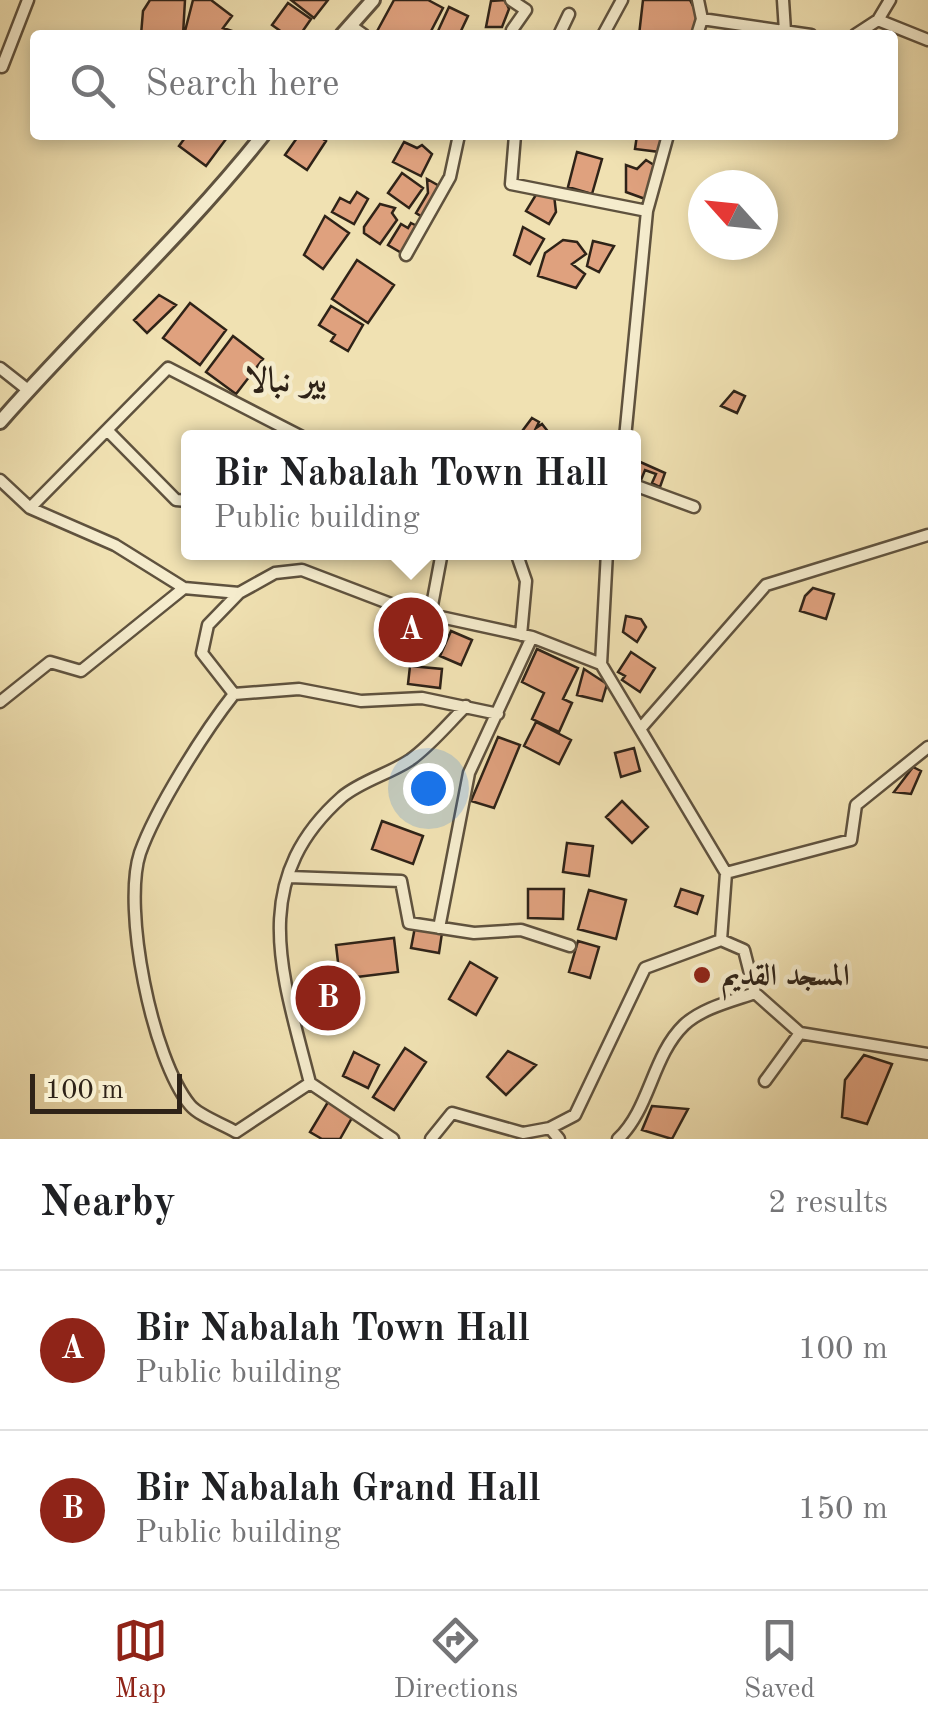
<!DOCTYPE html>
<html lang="en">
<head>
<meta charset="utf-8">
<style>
	:root { --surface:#fff; --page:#f2f2f2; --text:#202124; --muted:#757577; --line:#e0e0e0; --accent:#8f2418 }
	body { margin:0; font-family:"Old Standard TT",Amiri,serif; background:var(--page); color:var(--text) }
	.compass { position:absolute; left:688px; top:170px; width:90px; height:90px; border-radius:50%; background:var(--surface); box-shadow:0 5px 15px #0003; rotate:297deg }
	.scale { position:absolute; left:30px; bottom:25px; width:152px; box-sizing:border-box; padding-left:10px; border:5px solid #2f2318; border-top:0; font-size:28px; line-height:35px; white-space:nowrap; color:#2f2318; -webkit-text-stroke:8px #f5eccd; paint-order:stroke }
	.you { position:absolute; left:428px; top:788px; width:35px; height:35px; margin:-25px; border:8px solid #fff; border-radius:50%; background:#1a73e8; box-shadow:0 0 0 15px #1a73e833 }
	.badge { display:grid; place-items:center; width:65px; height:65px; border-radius:50%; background:var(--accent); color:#fff; font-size:32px; font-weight:700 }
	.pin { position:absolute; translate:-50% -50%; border:5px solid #fff; box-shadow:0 2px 10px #0006 }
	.popup { position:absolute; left:181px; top:430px; width:460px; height:130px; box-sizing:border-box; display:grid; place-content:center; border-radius:10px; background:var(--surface); filter:drop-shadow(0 2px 8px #0005); font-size:32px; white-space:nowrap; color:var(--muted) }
	.popup b { font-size:38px; color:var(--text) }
	.popup::after { content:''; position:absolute; left:50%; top:100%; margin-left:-20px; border:20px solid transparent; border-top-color:var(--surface) }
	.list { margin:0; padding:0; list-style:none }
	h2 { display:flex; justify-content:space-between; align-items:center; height:130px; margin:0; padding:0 40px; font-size:42px }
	h2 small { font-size:32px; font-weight:400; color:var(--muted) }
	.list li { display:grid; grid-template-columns:65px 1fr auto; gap:30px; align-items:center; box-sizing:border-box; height:160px; padding:0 40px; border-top:2px solid var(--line) }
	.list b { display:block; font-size:38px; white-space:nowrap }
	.list p { margin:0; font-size:32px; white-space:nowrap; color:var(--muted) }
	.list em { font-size:32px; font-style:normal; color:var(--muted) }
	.icon { flex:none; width:55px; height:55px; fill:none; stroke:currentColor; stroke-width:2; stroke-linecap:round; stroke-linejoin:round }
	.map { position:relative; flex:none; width:928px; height:1139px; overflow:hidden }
	.search { position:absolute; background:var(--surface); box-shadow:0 5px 15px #0003; left:30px; right:30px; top:30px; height:110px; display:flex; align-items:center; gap:25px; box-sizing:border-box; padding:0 35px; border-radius:10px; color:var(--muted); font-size:38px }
	.sheet { height:450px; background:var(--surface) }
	nav { display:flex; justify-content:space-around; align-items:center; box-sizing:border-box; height:140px; border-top:2px solid var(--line); background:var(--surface); font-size:28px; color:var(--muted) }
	nav a { display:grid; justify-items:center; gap:5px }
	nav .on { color:var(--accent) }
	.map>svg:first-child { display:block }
</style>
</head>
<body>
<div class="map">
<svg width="928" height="1139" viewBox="0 0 928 1139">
	<rect width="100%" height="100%" fill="#f0e1b2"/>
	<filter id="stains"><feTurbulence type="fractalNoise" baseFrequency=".002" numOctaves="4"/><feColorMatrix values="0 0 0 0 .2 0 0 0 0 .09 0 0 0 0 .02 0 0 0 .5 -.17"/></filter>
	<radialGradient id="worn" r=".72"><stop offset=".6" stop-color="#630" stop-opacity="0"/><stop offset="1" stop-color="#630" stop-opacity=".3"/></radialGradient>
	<path fill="#dfa17e" stroke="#2f2318" stroke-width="2.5" d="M 150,0 L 185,0 L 183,35 L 141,35 L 143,11 Z
		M 193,0 L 211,0 L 232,16 L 223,28 L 244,35 L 184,35 Z
		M 291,0 L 328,0 L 314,18 Z
		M 394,0 L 428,0 L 443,8 L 429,35 L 375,35 Z
		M 505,0 L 509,9 L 502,27 L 486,27 L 491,1 Z
		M 643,0 L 690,0 L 697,14 L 692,35 L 639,35 Z
		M 288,3 L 311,19 L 300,35 L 286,35 L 272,25 Z
		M 449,7 L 468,16 L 459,35 L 438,31 Z
		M 187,135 L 229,135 L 206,166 L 179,146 Z
		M 299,135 L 317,135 L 326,141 L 307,170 L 285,155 Z
		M 637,135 L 662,135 L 660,152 L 635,149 Z
		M 404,142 L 417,148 L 422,145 L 432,154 L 421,176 L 393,162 Z
		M 577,152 L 602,159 L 592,194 L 568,187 Z
		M 646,160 L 654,165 L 648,200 L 626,192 L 626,165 L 637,169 Z
		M 402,173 L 423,188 L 409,208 L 388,193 Z
		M 427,179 L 441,187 L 424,218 L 416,213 L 428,193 Z
		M 357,192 L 368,199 L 354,224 L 332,212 L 340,198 L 350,203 Z
		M 537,193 L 554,195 L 556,212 L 549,224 L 526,211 Z
		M 380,204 L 395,208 L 392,213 L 397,220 L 380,244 L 364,233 L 364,227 Z
		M 325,216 L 349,233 L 323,269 L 304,255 Z
		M 411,223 L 417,226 L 405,255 L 388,245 L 401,224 L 408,228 Z
		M 523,227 L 544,239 L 530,264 L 514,255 Z
		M 563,240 L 577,242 L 586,254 L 572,264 L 585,274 L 576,288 L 538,276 L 545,253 Z
		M 593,241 L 614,246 L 599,272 L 587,266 Z
		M 357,260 L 394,285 L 368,323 L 332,299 Z
		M 159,295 L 176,305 L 147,333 L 134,320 Z
		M 190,303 L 226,330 L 200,365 L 163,338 Z
		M 331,306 L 363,325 L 348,351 L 331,341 L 335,335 L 319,325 Z
		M 233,336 L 263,359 L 236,394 L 206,372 Z
		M 734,391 L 745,396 L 737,413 L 721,406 Z
		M 532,418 L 539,422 L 536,428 L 542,424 L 553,438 L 517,438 Z
		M 638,461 L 665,473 L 660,487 L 652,483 L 656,474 L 645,470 L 641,480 L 634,477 Z
		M 813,588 L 834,594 L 826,619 L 800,611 L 805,596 Z
		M 626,616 L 641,619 L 646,627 L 637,642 L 623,632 Z
		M 451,631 L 472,640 L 461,665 L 440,656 Z
		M 537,649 L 578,668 L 563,699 L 572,703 L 559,732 L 532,719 L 544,693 L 522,682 Z
		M 631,652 L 655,668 L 640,692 L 622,680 L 625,676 L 618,672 Z
		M 410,666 L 442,669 L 440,688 L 408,684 Z
		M 584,669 L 607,684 L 602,701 L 577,695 Z
		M 536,722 L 571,740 L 559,764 L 524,746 Z
		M 498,737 L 520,745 L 494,808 L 471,801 Z
		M 634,748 L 640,771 L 621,777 L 615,753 Z
		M 913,767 L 921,771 L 911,794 L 894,792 Z
		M 622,801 L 648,827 L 632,843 L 606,817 Z
		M 382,821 L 423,836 L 413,864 L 372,849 Z
		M 567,843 L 593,846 L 589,876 L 563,872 Z
		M 528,889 L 564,889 L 563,919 L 528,918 Z
		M 681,889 L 703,896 L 697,914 L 675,906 Z
		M 589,890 L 626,900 L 616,939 L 578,929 Z
		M 415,927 L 442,933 L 439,953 L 411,948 Z
		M 394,938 L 398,972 L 340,979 L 336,945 Z
		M 578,941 L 599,947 L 590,978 L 569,972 Z
		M 470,962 L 497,978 L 476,1015 L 449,999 Z
		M 405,1048 L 426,1062 L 394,1110 L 373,1097 Z
		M 508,1051 L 536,1065 L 506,1095 L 487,1077 Z
		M 354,1052 L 379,1065 L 368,1088 L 343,1076 Z
		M 864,1055 L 892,1064 L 867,1124 L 842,1117 L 845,1080 Z
		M 328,1102 L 353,1116 L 340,1139 L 322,1139 L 310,1132 Z
		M 652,1106 L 688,1109 L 672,1139 L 642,1130 Z"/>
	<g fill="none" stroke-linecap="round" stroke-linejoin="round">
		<g stroke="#5f523e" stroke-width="15">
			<path id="minor" d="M 511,0 L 526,10 L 512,30
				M 783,0 L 785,31
				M 702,19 L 811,35
				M 878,20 L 890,0
				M 350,25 L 364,35
				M 559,35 L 569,14
				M 603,35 L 622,0
				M 697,35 L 702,19 L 698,0
				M 855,35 L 878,20 L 928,40
				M 2,67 L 28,0
				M 515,135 L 511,184 L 647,211 L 625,438
				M 647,211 L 668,135
				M 406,255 L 450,177 L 459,135
				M 0,368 L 28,390
				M 107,430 L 176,500 L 188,501
				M 0,480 L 30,508 L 115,545 L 184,588 L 239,593
				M 634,485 L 694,507
				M 30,508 L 168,368 L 304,438
				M 928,535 L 766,585 L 640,729 L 726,873 L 851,840 L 856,805 L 928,747
				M 516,552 L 526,581 L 521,635
				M 430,616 L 442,552
				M 601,664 L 607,552
				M 234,694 L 202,653 L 208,625 L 239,593 L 275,573 L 302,570 L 404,609 L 532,637 L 601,664 L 640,729
				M 0,702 L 50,662 L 81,671 L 184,588
				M 726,873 L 721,940 L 744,950 L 755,993 L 800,1033 L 765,1081
				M 289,877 L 401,881 L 409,923 L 474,933 L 521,930 L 570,946
				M 439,928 L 469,773 L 532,637
				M 800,1033 L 928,1054
				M 310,1083 L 236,1132 C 223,1124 199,1116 190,1105 C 152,1059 122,908 140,853 C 156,808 204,732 234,694 L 299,689 L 361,701 L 422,698 L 498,714
				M 550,1128 L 575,1115 L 645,968 L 721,940
				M 393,1139 L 310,1083 C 283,976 246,882 342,797 C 361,781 389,774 410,760 C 430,746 448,724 466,706
				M 431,1139 L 452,1113 L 523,1133 L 550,1128 L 559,1139
				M 618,1139 C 650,1109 652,1056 684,1025 C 702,1008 732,1001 755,993"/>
		</g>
		<g stroke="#5f523e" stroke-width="18">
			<path id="tertiary" d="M 342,35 L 373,0
				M 0,422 C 86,324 182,237 263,135"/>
		</g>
		<use href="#minor" stroke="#f5eccd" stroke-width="10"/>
		<use href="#tertiary" stroke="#f5eccd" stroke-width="12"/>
	</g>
	<circle fill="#8f2418" stroke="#f5eccd" stroke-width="4" cx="702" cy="975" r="10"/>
	<g text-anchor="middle" stroke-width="9" stroke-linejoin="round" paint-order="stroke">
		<g font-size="30" font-weight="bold" fill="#2f2318" stroke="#f5eccd" text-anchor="start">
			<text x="722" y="985">المسجد القديم</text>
		</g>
		<g font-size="35" font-weight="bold" fill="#2f2318" stroke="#f5eccd">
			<text x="286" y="391">بير نبالا</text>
		</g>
	</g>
	<rect width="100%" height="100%" filter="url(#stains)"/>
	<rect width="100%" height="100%" fill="url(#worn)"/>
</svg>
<svg class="compass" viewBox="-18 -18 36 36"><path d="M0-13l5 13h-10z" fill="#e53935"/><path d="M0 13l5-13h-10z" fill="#757577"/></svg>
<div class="scale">100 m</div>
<div class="you"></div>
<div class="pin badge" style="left:411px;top:630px">A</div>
<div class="popup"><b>Bir Nabalah Town Hall</b>Public building</div>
<div class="pin badge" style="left:328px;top:998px">B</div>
<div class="search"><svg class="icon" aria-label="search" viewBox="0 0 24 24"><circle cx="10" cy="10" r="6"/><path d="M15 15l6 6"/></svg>Search here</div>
</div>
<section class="sheet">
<h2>Nearby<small>2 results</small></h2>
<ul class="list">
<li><span class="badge">A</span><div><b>Bir Nabalah Town Hall</b><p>Public building</p></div><em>100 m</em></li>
<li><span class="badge">B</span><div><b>Bir Nabalah Grand Hall</b><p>Public building</p></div><em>150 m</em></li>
</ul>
</section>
<nav>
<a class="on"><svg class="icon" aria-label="map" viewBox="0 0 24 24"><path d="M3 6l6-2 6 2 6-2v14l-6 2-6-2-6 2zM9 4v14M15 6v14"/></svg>Map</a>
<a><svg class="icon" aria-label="directions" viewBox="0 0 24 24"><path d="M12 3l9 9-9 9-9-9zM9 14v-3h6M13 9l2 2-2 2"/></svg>Directions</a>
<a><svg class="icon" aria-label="saved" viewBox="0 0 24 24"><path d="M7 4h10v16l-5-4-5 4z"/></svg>Saved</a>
</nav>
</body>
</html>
